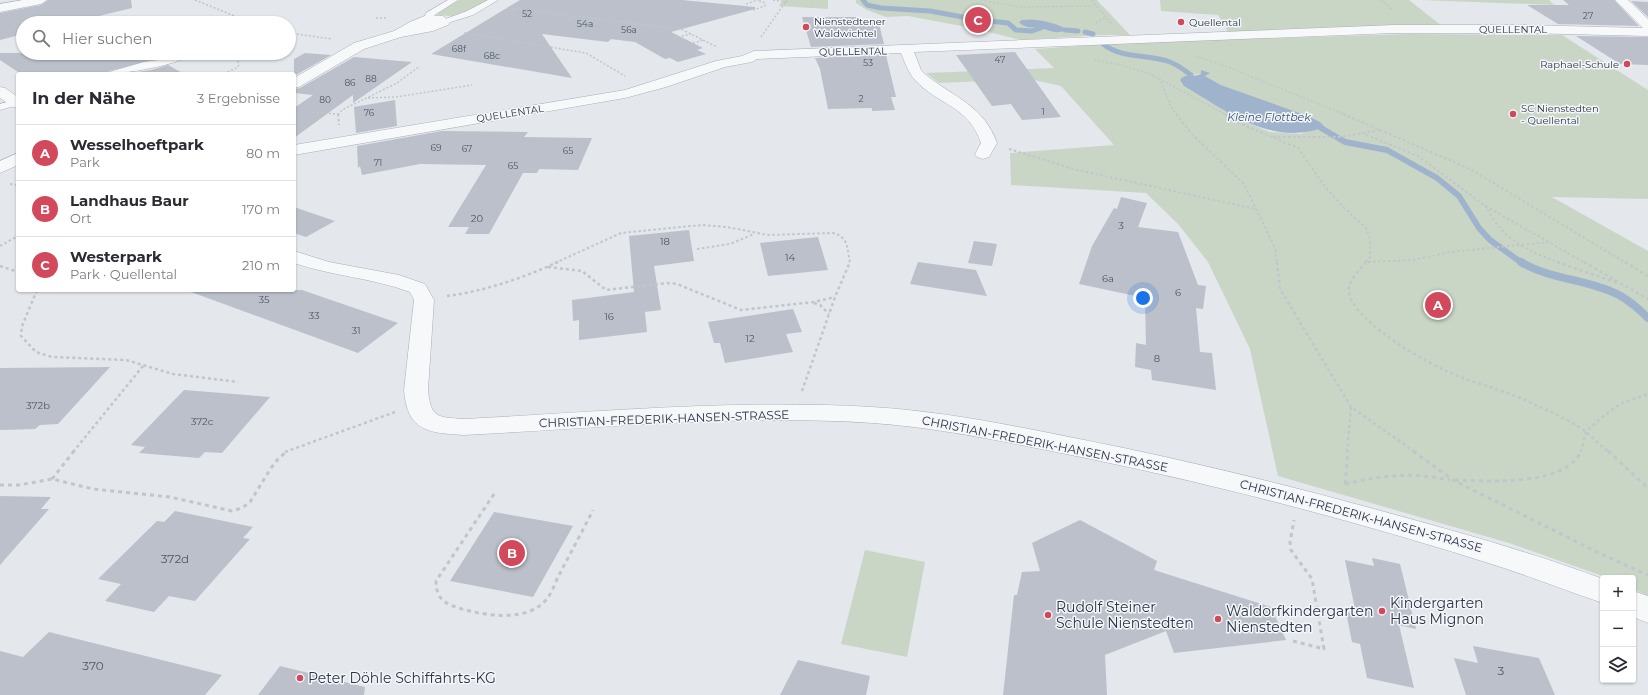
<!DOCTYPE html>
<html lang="de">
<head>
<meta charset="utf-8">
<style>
	:root { --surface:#fff; --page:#f2f2f3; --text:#2b2b33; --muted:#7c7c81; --line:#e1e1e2; --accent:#d1495b }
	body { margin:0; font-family:Montserrat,sans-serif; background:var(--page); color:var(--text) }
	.controls { position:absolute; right:12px; bottom:12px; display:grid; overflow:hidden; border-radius:4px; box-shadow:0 1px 3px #0004 }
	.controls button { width:36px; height:36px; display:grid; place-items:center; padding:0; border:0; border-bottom:1px solid var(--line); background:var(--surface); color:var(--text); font:20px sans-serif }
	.you { position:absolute; left:1143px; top:298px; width:14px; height:14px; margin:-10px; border:3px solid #fff; border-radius:50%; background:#1a73e8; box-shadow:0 0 0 6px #1a73e833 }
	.badge { display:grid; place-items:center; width:26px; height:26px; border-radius:50%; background:var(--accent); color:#fff; font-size:13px; font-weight:700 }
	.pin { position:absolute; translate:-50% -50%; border:2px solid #fff; box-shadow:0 1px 4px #0006 }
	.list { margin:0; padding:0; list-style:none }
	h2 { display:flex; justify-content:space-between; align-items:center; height:52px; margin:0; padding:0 16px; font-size:17px }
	h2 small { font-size:13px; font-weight:400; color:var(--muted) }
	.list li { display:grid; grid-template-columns:26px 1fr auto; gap:12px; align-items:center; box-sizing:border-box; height:56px; padding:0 16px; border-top:1px solid var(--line) }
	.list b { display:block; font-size:15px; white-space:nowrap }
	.list p { margin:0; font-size:13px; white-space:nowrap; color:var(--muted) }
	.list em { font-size:13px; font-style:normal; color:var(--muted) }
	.icon { flex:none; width:22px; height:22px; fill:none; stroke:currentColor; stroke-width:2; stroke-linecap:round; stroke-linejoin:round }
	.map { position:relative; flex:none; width:1648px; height:695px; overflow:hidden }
	.search { position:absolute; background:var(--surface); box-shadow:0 1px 3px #0004; left:16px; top:16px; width:280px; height:44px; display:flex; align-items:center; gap:10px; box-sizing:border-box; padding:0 14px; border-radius:22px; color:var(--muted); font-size:15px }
	.panel { position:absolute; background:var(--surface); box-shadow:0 1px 3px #0004; left:16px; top:72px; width:280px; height:220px; border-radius:4px }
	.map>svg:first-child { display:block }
</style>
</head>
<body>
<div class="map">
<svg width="1648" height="695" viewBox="0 0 1648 695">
	<rect width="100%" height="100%" fill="#e4e7ec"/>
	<path fill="#c9d6c5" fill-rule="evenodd" d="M 459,0 L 490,0 L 456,17 L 434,14 Z
		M 783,0 L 828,0 L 828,9 L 779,6 Z
		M 856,0 L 1097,0 L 1130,35 L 1101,35 L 1021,40 L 972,28 L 908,16 L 886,17 L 867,10 L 856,3 Z
		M 1160,0 L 1409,0 L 1442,26 L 1228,32 L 1218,15 L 1161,11 Z
		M 1421,0 L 1549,0 L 1554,5 Z
		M 1408,34 L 1562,35 L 1648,90 L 1648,199 L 1552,197 L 1648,251 L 1648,596 L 1633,589 L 1633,578 L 1608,578 L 1509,543 L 1278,476 L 1250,349 L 1208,262 L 1179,225 L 1146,193 L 1011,185 L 1010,153 L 1114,145 L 1061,86 L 1030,79 L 939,83 L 926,73 L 1054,68 L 1035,49 L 1121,43 ZM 1201,74 L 1221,85 L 1320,122 L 1301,134 L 1270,132 L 1246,122 L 1204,98 L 1187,75 Z
		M 865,550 L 925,562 L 907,657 L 841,644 Z"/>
	<path fill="#9fb4cc" d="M 1022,20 C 1037,18 1051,22 1065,28 L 1065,30 C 1056,35 1049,30 1040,28 C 1033,27 1025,29 1019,22 Z
		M 1201,70 L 1210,73 L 1205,76 L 1221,85 L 1310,117 L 1320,122 L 1325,127 C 1272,147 1228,112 1184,86 L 1180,80 C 1186,72 1193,78 1201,74 Z"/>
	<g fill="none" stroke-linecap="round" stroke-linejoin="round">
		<path stroke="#9fb4cc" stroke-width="5" d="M 863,0 L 867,5 L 881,8 L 930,11 L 979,20 L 1008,23 L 1016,30 L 1032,31 L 1041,28
			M 1065,30 L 1078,31
			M 1085,32 L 1093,34
			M 1103,44 C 1122,59 1148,54 1170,62 C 1178,65 1184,70 1191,75"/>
		<path stroke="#9fb4cc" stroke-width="6" d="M 1321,128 L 1345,142 L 1387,150 L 1437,178 L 1459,196 L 1479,228 L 1490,240 L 1522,263"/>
		<path stroke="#9fb4cc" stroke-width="8" d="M 1521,262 C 1551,280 1588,279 1619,295 C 1630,301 1639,309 1648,318"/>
	</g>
	<path fill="#bbc0ca" d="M 48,0 L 131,0 L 132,8 L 70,23 L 23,23 L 23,34 L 0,40 L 0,13 L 41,5 Z
		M 520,0 L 682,0 L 755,7 L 755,9 L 671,32 L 703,48 L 697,50 L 706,54 L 678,62 L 670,58 L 665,59 L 635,42 L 611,39 L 608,42 L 542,34 L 572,78 L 431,54 Z
		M 1563,0 L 1614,0 L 1639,26 L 1558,24 L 1527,5 L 1569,5 Z
		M 1631,1 L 1648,2 L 1648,17 Z
		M 802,17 L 856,17 L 857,20 L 878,20 L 884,44 L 811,47 Z
		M 1576,36 L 1648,37 L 1648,65 L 1620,64 Z
		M 1015,52 L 1061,117 L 1022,120 L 1011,104 L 992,106 L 956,55 Z
		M 0,53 L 145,53 L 156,59 L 109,71 L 106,74 L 21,74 L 0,60 Z
		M 305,53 L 331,55 L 294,76 L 294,59 Z
		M 886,55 L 896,97 L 891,97 L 895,110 L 872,111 L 872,108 L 828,109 L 820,69 L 815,58 Z
		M 354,57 L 412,62 L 353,103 L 353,95 L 294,138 L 294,108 L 313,95 L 294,93 L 294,89 L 300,88 Z
		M 168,65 L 184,74 L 124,74 L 151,70 Z
		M 395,100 L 397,126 L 356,133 L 354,107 Z
		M 442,131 L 528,132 L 524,137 L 592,138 L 578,170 L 539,169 L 537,173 L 523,173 L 489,234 L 465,234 L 469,227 L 448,227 L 486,165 L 420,164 L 362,175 L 360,166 L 358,168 L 357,146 Z
		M 1121,197 L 1147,203 L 1138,227 L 1178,232 L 1198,285 L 1206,286 L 1203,309 L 1196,308 L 1200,352 L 1212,353 L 1216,390 L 1152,380 L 1151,370 L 1135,367 L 1136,343 L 1146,345 L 1145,298 L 1079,284 L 1092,246 L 1114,208 L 1117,209 Z
		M 294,207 L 335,221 L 306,237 L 294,233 Z
		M 689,230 L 694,261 L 654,266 L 661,310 L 645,312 L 647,332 L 579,340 L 579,320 L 573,321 L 572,300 L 634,292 L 629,236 Z
		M 818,237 L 828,270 L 768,276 L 760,243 Z
		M 974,241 L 997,244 L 992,266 L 968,263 Z
		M 918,262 L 976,270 L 987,296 L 910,284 Z
		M 192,290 L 302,290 L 398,323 L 358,353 L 191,292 Z
		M 793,309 L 802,332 L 786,334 L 793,352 L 725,363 L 720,343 L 714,343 L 708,322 Z
		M 110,367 L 58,424 L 40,425 L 35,429 L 0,430 L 0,368 Z
		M 184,390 L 270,397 L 222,453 L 205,452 L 199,458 L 139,453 L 145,447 L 131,445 Z
		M 0,496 L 51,497 L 41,509 L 49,509 L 0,565 Z
		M 175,511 L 253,527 L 243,538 L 250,539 L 195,601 L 169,596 L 154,612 L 105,601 L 121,584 L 98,579 L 157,521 L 164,522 Z
		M 494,512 L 573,526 L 533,597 L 450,581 Z
		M 1080,520 L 1157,561 L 1154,570 L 1271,607 L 1286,640 L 1174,653 L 1166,631 L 1105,655 L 1107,695 L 1003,695 L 1014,595 L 1017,595 L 1022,572 L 1040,571 L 1032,543 Z
		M 1372,558 L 1400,564 L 1416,629 L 1399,625 L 1414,688 L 1367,678 L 1360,644 L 1352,642 L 1346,612 L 1356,614 L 1345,560 L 1374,566 Z
		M 49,632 L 222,675 L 205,695 L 0,695 L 0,651 L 23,657 Z
		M 1473,646 L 1539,658 L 1555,695 L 1466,695 L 1454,658 L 1478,663 Z
		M 798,660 L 870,676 L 866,695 L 780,695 Z
		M 280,666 L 365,687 L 364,695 L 258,695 Z"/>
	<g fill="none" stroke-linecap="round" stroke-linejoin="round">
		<g stroke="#a9aeb7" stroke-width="1">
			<path id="service" d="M 448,0 L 458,0 L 433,16 L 430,22 L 424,22 L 423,20 L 426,13 Z
				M 488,0 L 498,0 L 473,15 L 444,24 L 440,21 L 467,11 Z
				M 175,53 L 187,53 L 189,55 C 180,65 122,74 107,74 L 109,72 L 144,62 L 165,59 L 177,55 Z
				M 15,100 L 18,101 L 18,105 L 0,110 L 0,104 Z"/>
		</g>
		<g stroke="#a9aeb7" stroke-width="1">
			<path id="minor" d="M 23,0 L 47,0 L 41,4 L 0,12 L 0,4 Z
				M 1615,0 L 1628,0 L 1648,19 L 1648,36 L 1522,33 L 1394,33 L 914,52 L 921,70 L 926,75 C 955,98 984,106 997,143 L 989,157 L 983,159 L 977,157 L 975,154 L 981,143 C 968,105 939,106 915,80 C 908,72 905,63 901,53 L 757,59 L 752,62 L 725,67 L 666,87 L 625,98 L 294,155 L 294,145 L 625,90 L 716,61 L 742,56 L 754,51 L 1394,25 L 1522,25 L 1643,28 Z
				M 427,15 L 443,16 L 450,22 L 448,25 L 433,31 L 401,37 L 364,49 L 299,87 L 294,88 L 294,78 L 354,43 L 394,31 L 410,22 Z
				M 0,87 L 5,88 L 18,97 L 18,108 L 13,107 L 0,98 Z
				M 18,153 L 18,165 L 0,173 L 0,161 Z
				M 294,251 L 329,262 L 399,275 L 425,284 L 434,300 L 428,390 C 431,419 438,417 464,419 C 600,412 736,399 872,407 C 955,412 1038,431 1119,447 C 1205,465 1290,486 1374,509 C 1451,530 1528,551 1603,579 L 1603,603 C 1570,592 1537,579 1504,568 C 1367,524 1227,487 1086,458 C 1015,444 944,428 873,423 C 737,414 600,428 464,435 C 428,433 407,431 404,390 L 414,300 L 410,292 C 373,278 332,276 294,263 Z
				M 1633,591 L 1648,596 L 1648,623 L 1633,617 Z"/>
		</g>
		<path stroke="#c2c5cb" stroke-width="1.5" stroke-dasharray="2 2" stroke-linecap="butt" d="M 195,0 L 252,23
			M 773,0 L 787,2
			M 981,0 L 1019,7 L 1097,6
			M 1092,0 L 1111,23
			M 1381,0 L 1393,10
			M 746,4 L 758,0
			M 507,8 L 681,29 L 717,47
			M 753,10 L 765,6 L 765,3 L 757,0
			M 506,14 L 514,9
			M 376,18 L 387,18
			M 569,20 L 574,17
			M 1096,23 L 1106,17
			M 585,24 L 593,19
			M 612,25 L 617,22
			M 629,30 L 636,24
			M 289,33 L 332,39
			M 464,33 L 586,53 L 625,76
			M 761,37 L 787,0
			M 674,38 L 691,34
			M 693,43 L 703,40
			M 1195,56 L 1225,66 L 1346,115
			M 202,57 L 233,53
			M 1094,60 L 1121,65 L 1150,74 L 1227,115
			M 224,74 L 238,67 L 239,64 L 233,53
			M 1159,78 L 1172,109 L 1177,115
			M 368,98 L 396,97 L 472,85
			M 309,112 L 338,114
			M 338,115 L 342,110 L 397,83 L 420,66"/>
		<path stroke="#c2c5cb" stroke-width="2" stroke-dasharray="2.5 2.5" stroke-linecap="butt" d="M 338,114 L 339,125
			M 1176,114 L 1192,134 L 1244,184 L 1275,248 L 1277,263
			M 1225,114 L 1246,126 L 1298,148 L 1323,184 L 1343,207 L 1366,228 L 1370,239 L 1370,257 L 1365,263
			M 1343,114 L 1470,169 L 1626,263
			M 1366,135 L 1418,156 L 1484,205 L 1585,263
			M 1273,137 L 1341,137 L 1381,130
			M 1009,149 L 1077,170 L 1256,209
			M 10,184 L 18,185
			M 1485,205 C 1502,239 1525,250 1560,263
			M 0,246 L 18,236
			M 697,249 L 730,244 L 754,234
			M 1368,262 L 1413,260 L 1451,252 L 1548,242
			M 555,263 L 621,233 L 702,225 L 727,227 L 768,235 L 833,233 C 849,237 847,249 850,263"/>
		<path stroke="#c2c5cb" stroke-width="2.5" stroke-dasharray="3 3" stroke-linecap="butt" d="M 1277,262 L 1280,289 L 1351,407 L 1415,452
			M 1366,262 C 1359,271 1347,281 1349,293 C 1355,323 1431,366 1458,376 C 1481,385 1505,391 1527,401 C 1546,410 1569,419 1586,432 C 1594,438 1601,446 1609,452
			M 1557,262 L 1618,283
			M 1584,262 L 1648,299
			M 1625,262 L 1648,276
			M 0,266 L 18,272
			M 548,267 L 582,271 L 606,290 L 668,283 L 677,284 L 741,310 L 814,302 L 835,297
			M 37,290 L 22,326 L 21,336 L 36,352 L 52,357 L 126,360 L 173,374 L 238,382
			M 447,296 C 485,291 523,278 558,262
			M 814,303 L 820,305 L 829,314
			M 802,391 L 835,297 L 850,262
			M 73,452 L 143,366
			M 285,452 L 395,412
			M 1347,452 L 1351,407
			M 1581,452 L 1586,432 L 1601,418 L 1620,404 L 1648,394"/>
		<path stroke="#c2c5cb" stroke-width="3" stroke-dasharray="4 4" stroke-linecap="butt" d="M 1413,451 L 1453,480 L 1599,553 L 1648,575
			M 1608,451 L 1648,488
			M 52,479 L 74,451
			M 1455,480 C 1486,481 1547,485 1572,463 C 1576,460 1579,455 1582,451
			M 1345,484 C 1383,475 1411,472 1450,480
			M 1345,484 L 1348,451
			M 0,485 L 19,485 L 52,479 L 93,489 L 170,497 L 232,511 L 242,508 L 250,502 L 271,468 L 278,459 L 287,451
			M 494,494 L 436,581 C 436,599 445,604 462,609 C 487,616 527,622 546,600 C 552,593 555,583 559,575 C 570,554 582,532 593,510
			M 1293,641 L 1324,649 L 1312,579 L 1291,550 L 1290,542 L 1294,520"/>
		<use href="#service" fill="#f7f8fa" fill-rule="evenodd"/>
		<use href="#minor" fill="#f7f8fa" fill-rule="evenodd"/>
	</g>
	<g fill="#d1495b" stroke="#f4f6f9" stroke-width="1.5">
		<circle cx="1181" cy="22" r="4"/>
		<circle cx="806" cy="27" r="4"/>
		<circle cx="1627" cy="64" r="4"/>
		<circle cx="1513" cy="114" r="4"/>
		<circle cx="1382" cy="611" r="4"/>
		<circle cx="1048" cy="615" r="4"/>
		<circle cx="1218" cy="619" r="4"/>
		<circle cx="300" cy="678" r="4"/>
	</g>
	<g text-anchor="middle" stroke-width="3" stroke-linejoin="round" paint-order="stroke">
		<g font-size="9" fill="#4f5766">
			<text x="527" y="17">52</text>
			<text x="1588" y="19">27</text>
			<text x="585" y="27">54a</text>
			<text x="629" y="33">56a</text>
			<text x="459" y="52">68f</text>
			<text x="492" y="59">68c</text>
			<text x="1000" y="63">47</text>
			<text x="868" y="66">53</text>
			<text x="371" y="82">88</text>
			<text x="350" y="86">86</text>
			<text x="861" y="102">2</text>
			<text x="325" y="103">80</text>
			<text x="1043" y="115">1</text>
			<text x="369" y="116">76</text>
			<text x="436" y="151">69</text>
			<text x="467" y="152">67</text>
			<text x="568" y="154">65</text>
			<text x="378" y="166">71</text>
			<text x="513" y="169">65</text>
		</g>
		<g font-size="10" fill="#2b3445" stroke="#f4f6f9" text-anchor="start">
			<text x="814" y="25">Nienstedtener<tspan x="814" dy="12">Waldwichtel</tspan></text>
			<text x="1189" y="26">Quellental</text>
			<text x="1619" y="68" text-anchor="end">Raphael-Schule</text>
			<text x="1521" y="112">SC Nienstedten<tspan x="1521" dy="12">- Quellental</tspan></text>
		</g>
		<g font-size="10" fill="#2b3445" stroke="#f4f6f9">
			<text x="1513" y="33">QUELLENTAL</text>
			<text transform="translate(853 51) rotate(-1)" y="4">QUELLENTAL</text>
			<text transform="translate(510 113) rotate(-9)" y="4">QUELLENTAL</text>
		</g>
		<g font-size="10" fill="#4f5766">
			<text x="477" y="222">20</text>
			<text x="1121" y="229">3</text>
			<text x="665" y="245">18</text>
			<text x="790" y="261">14</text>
			<text x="1108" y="282">6a</text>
			<text x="1178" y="296">6</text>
			<text x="264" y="303">35</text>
			<text x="314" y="319">33</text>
			<text x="609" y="320">16</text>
			<text x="356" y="334">31</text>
			<text x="750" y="342">12</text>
			<text x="1157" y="362">8</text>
			<text x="38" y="409">372b</text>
			<text x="202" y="425">372c</text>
		</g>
		<g font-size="11" font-style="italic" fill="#34527a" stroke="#f4f6f9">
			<text x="1269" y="121">Kleine Flottbek</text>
		</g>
		<g font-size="12" fill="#2b3445" stroke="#f4f6f9">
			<text transform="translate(664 419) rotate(-2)" y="4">CHRISTIAN-FREDERIK-HANSEN-STRASSE</text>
			<text transform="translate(1045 444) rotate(11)" y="4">CHRISTIAN-FREDERIK-HANSEN-STRASSE</text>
			<text transform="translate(1361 516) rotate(15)" y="4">CHRISTIAN-FREDERIK-HANSEN-STRASSE</text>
		</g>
		<g font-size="12" fill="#4f5766">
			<text x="175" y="563">372d</text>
			<text x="93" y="670">370</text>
			<text x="1501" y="675">3</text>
		</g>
		<g font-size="14" fill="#2b3445" stroke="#f4f6f9" text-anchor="start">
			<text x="1390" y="608">Kindergarten<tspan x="1390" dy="16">Haus Mignon</tspan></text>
			<text x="1056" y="612">Rudolf Steiner<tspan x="1056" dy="16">Schule Nienstedten</tspan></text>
			<text x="1226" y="616">Waldorfkindergarten<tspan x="1226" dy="16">Nienstedten</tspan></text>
			<text x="308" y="683">Peter Döhle Schiffahrts-KG</text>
		</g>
	</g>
</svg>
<div class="controls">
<button>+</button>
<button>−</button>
<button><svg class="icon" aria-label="layers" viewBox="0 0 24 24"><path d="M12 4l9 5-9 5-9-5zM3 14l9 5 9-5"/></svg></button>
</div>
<div class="you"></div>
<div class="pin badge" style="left:1438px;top:305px">A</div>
<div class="pin badge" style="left:512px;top:553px">B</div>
<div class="pin badge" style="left:978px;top:20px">C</div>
<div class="search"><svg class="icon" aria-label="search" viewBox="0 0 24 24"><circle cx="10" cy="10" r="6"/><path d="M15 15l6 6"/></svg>Hier suchen</div>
<section class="panel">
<h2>In der Nähe<small>3 Ergebnisse</small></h2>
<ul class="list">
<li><span class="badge">A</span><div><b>Wesselhoeftpark</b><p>Park</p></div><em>80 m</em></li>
<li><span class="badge">B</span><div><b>Landhaus Baur</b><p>Ort</p></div><em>170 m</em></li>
<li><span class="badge">C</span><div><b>Westerpark</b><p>Park · Quellental</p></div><em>210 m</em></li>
</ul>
</section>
</div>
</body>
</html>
